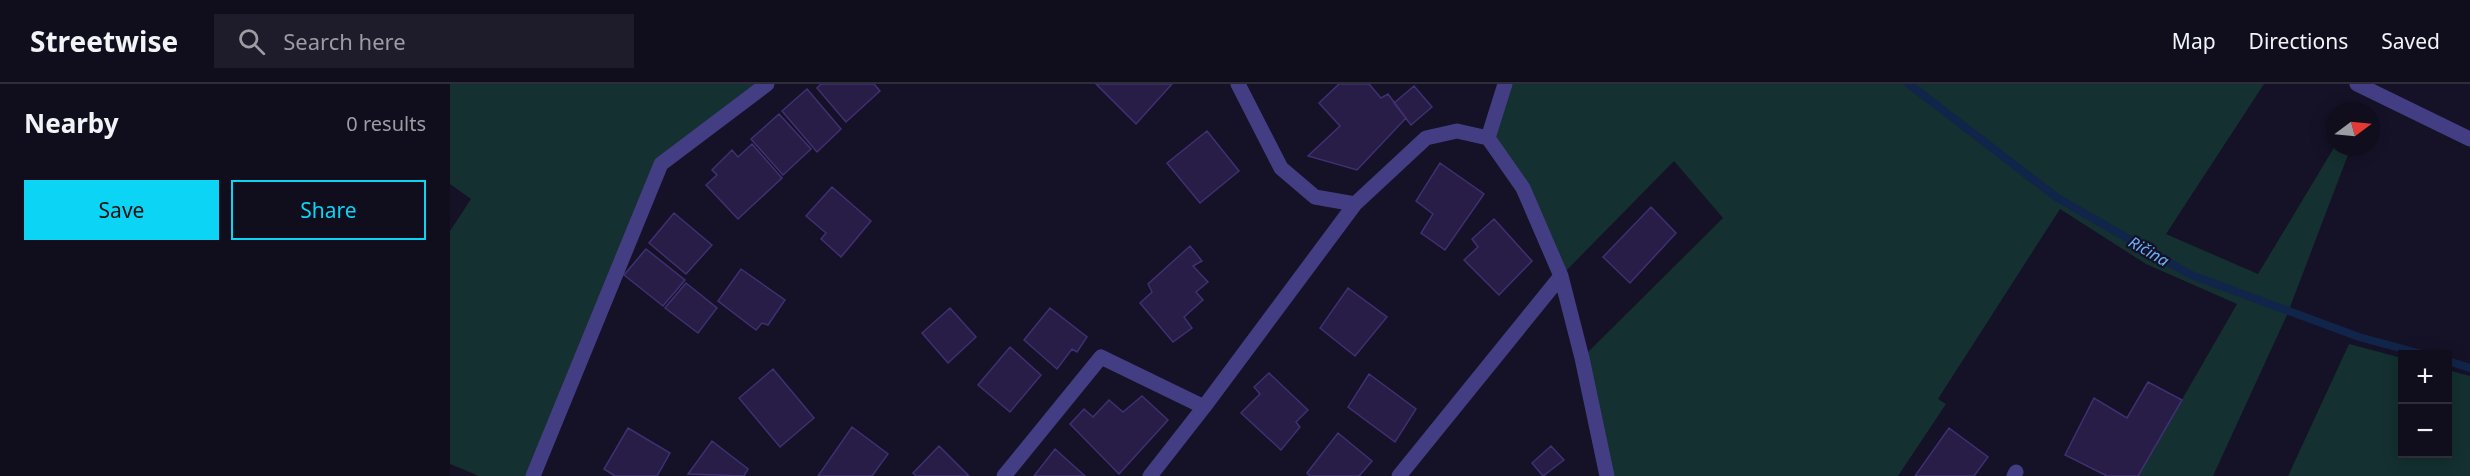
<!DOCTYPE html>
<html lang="en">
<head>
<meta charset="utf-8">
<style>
	:root { --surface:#100d1d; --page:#1e1b2a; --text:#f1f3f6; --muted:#9c9ca4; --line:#302d3b; --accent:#0cd4f5 }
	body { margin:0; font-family:"Noto Sans",sans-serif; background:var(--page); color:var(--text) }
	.controls { position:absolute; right:18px; bottom:18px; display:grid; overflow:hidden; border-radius:0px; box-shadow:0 3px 15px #0003 }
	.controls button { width:54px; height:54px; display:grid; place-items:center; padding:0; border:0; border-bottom:2px solid var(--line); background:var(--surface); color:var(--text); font:30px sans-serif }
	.compass { position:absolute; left:1876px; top:18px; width:54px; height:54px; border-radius:50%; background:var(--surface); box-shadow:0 3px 15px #0003; rotate:74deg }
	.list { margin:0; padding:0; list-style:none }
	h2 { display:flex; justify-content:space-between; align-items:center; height:78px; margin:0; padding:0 24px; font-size:26px }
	h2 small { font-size:20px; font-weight:400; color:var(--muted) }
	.actions { display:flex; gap:12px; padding:18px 24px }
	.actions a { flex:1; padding:14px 0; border:2px solid var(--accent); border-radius:0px; text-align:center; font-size:21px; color:var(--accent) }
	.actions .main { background:var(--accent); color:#111 }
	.icon { flex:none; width:33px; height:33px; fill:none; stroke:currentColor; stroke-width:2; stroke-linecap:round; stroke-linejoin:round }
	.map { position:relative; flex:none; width:2020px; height:392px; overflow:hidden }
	header { display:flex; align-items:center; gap:36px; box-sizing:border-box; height:84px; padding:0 30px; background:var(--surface); border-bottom:2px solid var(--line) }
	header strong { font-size:28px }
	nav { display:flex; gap:33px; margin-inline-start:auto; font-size:21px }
	.search { width:420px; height:54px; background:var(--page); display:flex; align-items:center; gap:15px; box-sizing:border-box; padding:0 21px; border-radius:0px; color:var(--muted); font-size:22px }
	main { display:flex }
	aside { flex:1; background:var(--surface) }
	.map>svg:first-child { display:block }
</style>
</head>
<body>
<header>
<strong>Streetwise</strong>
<div class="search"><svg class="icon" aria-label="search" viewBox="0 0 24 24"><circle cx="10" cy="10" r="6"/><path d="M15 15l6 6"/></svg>Search here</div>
<nav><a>Map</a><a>Directions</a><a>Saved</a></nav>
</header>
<main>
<aside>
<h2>Nearby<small>0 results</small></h2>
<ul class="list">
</ul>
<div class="actions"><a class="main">Save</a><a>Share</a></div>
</aside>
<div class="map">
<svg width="2020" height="392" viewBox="0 0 2020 392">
	<rect width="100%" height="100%" fill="#151127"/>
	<path fill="#143030" d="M 0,0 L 317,0 L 211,80 L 83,392 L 29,392 L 0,380 L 0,147 L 21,115 L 0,100 Z
		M 1055,0 L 1814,0 L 1716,150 L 1808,190 L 1885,62 L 1901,63 L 1837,231 L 1763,392 L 1688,392 L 1787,220 L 1696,180 L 1610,125 L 1488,315 L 1496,320 L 1448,392 L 1157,392 L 1132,274 L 1273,134 L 1224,77 L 1111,192 L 1038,54 Z
		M 1899,260 L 1952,274 L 1952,370 L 1998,370 L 1998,286 L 2020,292 L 2020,392 L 1838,392 Z"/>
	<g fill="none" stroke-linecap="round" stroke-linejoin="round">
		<path stroke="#11244a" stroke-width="8" d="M 1459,0 L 1606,113 L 1741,191 L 1909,253 L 1972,270
			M 1998,277 L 2020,284"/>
	</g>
	<path fill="#271d47" stroke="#403072" stroke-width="1.5" d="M 371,0 L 424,0 L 430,7 L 396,38 L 367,4 Z
		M 646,0 L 722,0 L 686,40 Z
		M 889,0 L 919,0 L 931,14 L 938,10 L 956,34 L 907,86 L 858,72 L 890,42 L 869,19 Z
		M 964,2 L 982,23 L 961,41 L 944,19 Z
		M 357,5 L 391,45 L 367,68 L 332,27 Z
		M 329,30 L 361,65 L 333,91 L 301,55 Z
		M 757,47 L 789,87 L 750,119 L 717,79 Z
		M 302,60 L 332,94 L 288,135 L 256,101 L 267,91 L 262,86 L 282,66 L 288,73 Z
		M 990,79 L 1034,110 L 995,166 L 971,149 L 983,130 L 966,117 Z
		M 382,103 L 421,137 L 391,173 L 371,155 L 376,149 L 356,132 Z
		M 1201,123 L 1226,149 L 1180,199 L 1153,173 Z
		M 224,129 L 262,161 L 236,190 L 199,159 Z
		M 1044,135 L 1082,177 L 1049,211 L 1014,176 L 1028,163 L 1022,155 Z
		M 740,162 L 752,177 L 743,182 L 758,198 L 746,208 L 753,216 L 734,233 L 742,244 L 723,258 L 690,219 L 702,208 L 698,200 Z
		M 196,165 L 235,196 L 213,222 L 174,191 Z
		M 291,185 L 335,216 L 318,241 L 312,239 L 306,246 L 268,217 Z
		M 236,199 L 267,224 L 248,249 L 215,224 Z
		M 898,204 L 937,233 L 905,272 L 870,244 Z
		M 500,224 L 526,253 L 498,279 L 472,249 Z
		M 600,224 L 637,253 L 627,268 L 622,265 L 607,285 L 574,256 Z
		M 560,263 L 591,291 L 560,328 L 528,301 Z
		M 323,285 L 364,334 L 330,363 L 289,314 Z
		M 819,289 L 858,326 L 846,338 L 850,343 L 831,366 L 791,329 L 810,310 L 804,303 Z
		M 919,290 L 966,325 L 945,358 L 898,323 Z
		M 1698,298 L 1732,316 L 1688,392 L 1657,392 L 1615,371 L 1644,314 L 1677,334 Z
		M 692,312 L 718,336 L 669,390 L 620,340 L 634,325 L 643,333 L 659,316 L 673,328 Z
		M 402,343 L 438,370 L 422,392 L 368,392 Z
		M 178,344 L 220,369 L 207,392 L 165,392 L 154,385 Z
		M 1499,344 L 1538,373 L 1524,392 L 1465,392 Z
		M 888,349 L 922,377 L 909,392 L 860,392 L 857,389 Z
		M 262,357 L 298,385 L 294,392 L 238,390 Z
		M 489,362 L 519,392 L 466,392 L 463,389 Z
		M 1101,362 L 1114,376 L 1093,392 L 1082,379 Z
		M 605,365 L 635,392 L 584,392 Z"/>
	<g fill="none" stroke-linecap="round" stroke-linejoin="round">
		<path stroke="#433e83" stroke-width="15" d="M 788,0 L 831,84 L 865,113 L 905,120 L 976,54 L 1007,47 L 1038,54 L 1073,104 L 1111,192 L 1132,274 L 1157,392
			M 1907,0 L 2020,55
			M 1038,54 L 1055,0
			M 83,392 L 211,80 L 317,0
			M 554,392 L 651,273 L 754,323 L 905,120
			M 700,392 L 754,323
			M 949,392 L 1111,192
			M 1564,392 L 1566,388"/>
	</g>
	<g text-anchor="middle" stroke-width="4.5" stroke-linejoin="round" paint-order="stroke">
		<g font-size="16" font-style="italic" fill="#6ab1f9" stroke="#151127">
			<text transform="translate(1699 167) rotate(30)" y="6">Ričina</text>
		</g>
	</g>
</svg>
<div class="controls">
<button>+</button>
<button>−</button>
</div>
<svg class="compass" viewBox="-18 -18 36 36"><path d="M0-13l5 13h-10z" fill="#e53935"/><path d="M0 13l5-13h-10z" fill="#9c9ca4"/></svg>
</div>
</main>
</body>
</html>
